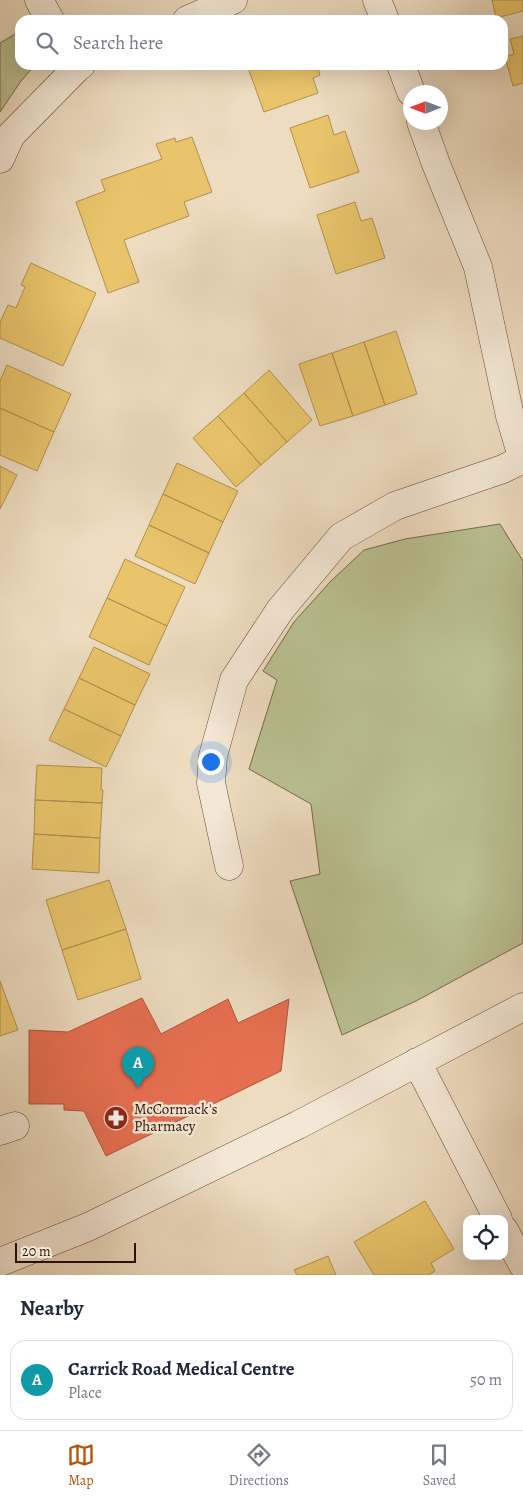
<!DOCTYPE html>
<html lang="en">
<head>
<meta charset="utf-8">
<style>
	:root { --surface:#fff; --page:#f2f2f3; --text:#1f2937; --muted:#747a83; --line:#e0e1e3; --accent:#b45309 }
	body { margin:0; font-family:Alegreya,serif; background:var(--page); color:var(--text) }
	.controls { position:absolute; right:15px; bottom:15px; display:grid; overflow:hidden; border-radius:10px; box-shadow:0 5px 20px #0002 }
	.controls button { width:45px; height:45px; display:grid; place-items:center; padding:0; border:0; border-bottom:1px solid var(--line); background:var(--surface); color:var(--text); font:25px sans-serif }
	.compass { position:absolute; left:403px; top:85px; width:45px; height:45px; border-radius:50%; background:var(--surface); box-shadow:0 5px 20px #0002; rotate:270deg }
	.scale { position:absolute; left:15px; bottom:12px; width:121px; box-sizing:border-box; padding-left:5px; border:2px solid #2e1205; border-top:0; font-size:14px; line-height:18px; white-space:nowrap; color:#2e1205; -webkit-text-stroke:4px #f3e8d6; paint-order:stroke }
	.you { position:absolute; left:210px; top:761px; width:18px; height:18px; margin:-12px; border:4px solid #fff; border-radius:50%; background:#1a73e8; box-shadow:0 0 0 8px #1a73e833 }
	.badge { display:grid; place-items:center; width:32px; height:32px; border-radius:50%; background:var(--accent); color:#fff; font-size:16px; font-weight:700 }
	.pin { position:absolute; translate:-50% -41px; filter:drop-shadow(0 1px 2px #0008) }
	.pin::after { content:''; position:absolute; top:26px; width:18px; height:15px; background:inherit; clip-path:polygon(0 0,100% 0,50% 100%) }
	.list { margin:0; padding:0; list-style:none }
	h2 { display:flex; justify-content:space-between; align-items:center; height:65px; margin:0; padding:0 20px; font-size:21px }
	h2 small { font-size:16px; font-weight:400; color:var(--muted) }
	.list li { display:grid; grid-template-columns:32px 1fr auto; gap:15px; align-items:center; box-sizing:border-box; height:80px; margin:0 10px 10px; padding:0 10px; border:1px solid var(--line); border-radius:15px }
	.list b { display:block; font-size:19px; white-space:nowrap }
	.list p { margin:0; font-size:16px; white-space:nowrap; color:var(--muted) }
	.list em { font-size:16px; font-style:normal; color:var(--muted) }
	.icon { flex:none; width:28px; height:28px; fill:none; stroke:currentColor; stroke-width:2; stroke-linecap:round; stroke-linejoin:round }
	.map { position:relative; flex:none; width:523px; height:1275px; overflow:hidden }
	.search { position:absolute; background:var(--surface); box-shadow:0 5px 20px #0002; left:15px; right:15px; top:15px; height:55px; display:flex; align-items:center; gap:12px; box-sizing:border-box; padding:0 18px; border-radius:15px; color:var(--muted); font-size:19px }
	.sheet { height:155px; background:var(--surface) }
	nav { display:flex; justify-content:space-around; align-items:center; box-sizing:border-box; height:70px; border-top:1px solid var(--line); background:var(--surface); font-size:14px; color:var(--muted) }
	nav a { display:grid; justify-items:center; gap:2px }
	nav .on { color:var(--accent) }
	.map>svg:first-child { display:block }
</style>
</head>
<body>
<div class="map">
<svg width="523" height="1275" viewBox="0 0 523 1275">
	<rect width="100%" height="100%" fill="#eddcc0"/>
	<filter id="stains"><feTurbulence type="fractalNoise" baseFrequency=".004" numOctaves="4"/><feColorMatrix values="0 0 0 0 .2 0 0 0 0 .09 0 0 0 0 .02 0 0 0 .5 -.17"/></filter>
	<radialGradient id="worn" r=".72"><stop offset=".6" stop-color="#630" stop-opacity="0"/><stop offset="1" stop-color="#630" stop-opacity=".3"/></radialGradient>
	<path fill="#bac091" stroke="#74694b" d="M 20,31 L 20,65 L 35,65 L 21,81 L 0,112 L 0,43 Z
		M 500,524 L 523,561 L 523,943 L 416,1001 L 342,1035 L 290,881 L 320,874 L 311,804 L 249,769 L 277,680 L 263,671 L 294,622 L 330,582 L 364,550 L 405,539 Z"/>
	<path fill="#e9c46a" stroke="#b18f4c" d="M 492,0 L 523,0 L 523,11 L 496,18 Z
		M 523,36 L 523,83 L 513,86 L 505,57 L 514,54 L 510,39 Z
		M 247,65 L 317,65 L 320,75 L 313,78 L 318,93 L 264,112 Z
		M 328,115 L 334,135 L 345,131 L 359,172 L 310,188 L 290,128 Z
		M 192,137 L 212,192 L 184,202 L 189,216 L 124,240 L 139,282 L 108,293 L 76,202 L 105,191 L 101,180 L 162,159 L 156,144 L 175,138 L 176,142 Z
		M 355,202 L 361,221 L 372,218 L 385,258 L 336,274 L 317,215 Z
		M 31,263 L 96,293 L 63,366 L 0,338 L 0,322 L 8,305 L 16,308 L 25,287 L 21,285 Z
		M 396,331 L 417,394 L 385,405 L 364,342 Z
		M 364,342 L 385,405 L 353,416 L 332,353 Z
		M 332,353 L 353,416 L 320,426 L 299,364 Z
		M 7,365 L 71,394 L 54,432 L 0,408 L 0,381 Z
		M 269,370 L 312,420 L 287,442 L 244,393 Z
		M 244,393 L 287,442 L 261,465 L 218,416 Z
		M 0,408 L 54,432 L 37,471 L 0,455 Z
		M 218,416 L 261,465 L 236,487 L 193,438 Z
		M 177,463 L 238,491 L 223,522 L 163,494 Z
		M 0,466 L 17,475 L 0,509 Z
		M 163,494 L 223,522 L 209,553 L 149,525 Z
		M 149,525 L 209,553 L 195,584 L 135,556 Z
		M 125,559 L 185,587 L 167,626 L 107,598 Z
		M 107,598 L 167,626 L 149,665 L 89,637 Z
		M 94,647 L 150,674 L 135,705 L 79,678 Z
		M 79,678 L 135,705 L 121,736 L 64,709 Z
		M 64,709 L 121,736 L 106,767 L 49,740 Z
		M 37,765 L 102,768 L 101,790 L 103,790 L 102,803 L 35,800 Z
		M 35,800 L 102,803 L 100,838 L 34,834 Z
		M 34,834 L 100,838 L 99,873 L 32,869 Z
		M 109,880 L 126,929 L 62,950 L 46,900 Z
		M 126,929 L 141,979 L 78,1000 L 62,950 Z
		M 0,981 L 18,1030 L 0,1036 Z
		M 425,1201 L 454,1249 L 431,1263 L 435,1271 L 428,1275 L 374,1275 L 354,1242 Z
		M 328,1256 L 336,1275 L 297,1275 L 294,1270 Z"/>
	<path fill="#e76f51" stroke="#b0533a" d="M 142,998 L 161,1034 L 228,999 L 238,1023 L 289,999 L 281,1071 L 106,1156 L 84,1111 L 64,1110 L 64,1104 L 29,1104 L 29,1030 L 68,1032 Z"/>
	<g fill="none" stroke-linecap="round" stroke-linejoin="round">
		<g stroke="#5e4434" stroke-width="29">
			<path id="minor" d="M 39,0 L 50,20
				M 377,0 L 385,20
				M 187,20 L 233,0
				M 401,65 L 411,92
				M 421,122 L 436,164 L 478,267 L 510,416 L 523,460
				M 0,159 L 11,135 L 78,67 L 81,65
				M 229,866 L 211,783 L 213,756 L 234,680 L 280,610 L 341,537 L 395,506 L 503,469 L 523,459
				M 417,1062 L 498,1219
				M 0,1131 L 15,1126
				M 504,1230 L 523,1265
				M 0,1262 L 88,1227 L 298,1125 L 523,1007"/>
		</g>
		<use href="#minor" stroke="#f3e8d6" stroke-width="28"/>
	</g>
	<defs>
		<g id="pharmacy-disc" transform="scale(1.25)"><circle r="9.5" fill="#8f2418" stroke="#f3e8d6"/><path d="M-2-6h4v4h4v4h-4v4h-4v-4h-4v-4h4Z" fill="#fff"/></g>
	</defs>
	<g fill-rule="evenodd">
		<use href="#pharmacy-disc" x="116" y="1118"/>
	</g>
	<g text-anchor="middle" stroke-width="5" stroke-linejoin="round" paint-order="stroke">
		<g font-size="15" fill="#2e1205" stroke="#f3e8d6" text-anchor="start">
			<text x="134" y="1114">McCormack's<tspan x="134" dy="17">Pharmacy</tspan></text>
		</g>
	</g>
	<rect width="100%" height="100%" filter="url(#stains)"/>
	<rect width="100%" height="100%" fill="url(#worn)"/>
</svg>
<div class="controls">
<button><svg class="icon" aria-label="locate" viewBox="0 0 24 24"><circle cx="12" cy="12" r="6"/><path d="M12 2v4M12 18v4M2 12h4M18 12h4"/></svg></button>
</div>
<svg class="compass" viewBox="-18 -18 36 36"><path d="M0-13l5 13h-10z" fill="#e53935"/><path d="M0 13l5-13h-10z" fill="#747a83"/></svg>
<div class="scale">20 m</div>
<div class="you"></div>
<div class="pin badge" style="left:138px;top:1088px;background:#0f9aa8">A</div>
<div class="search"><svg class="icon" aria-label="search" viewBox="0 0 24 24"><circle cx="10" cy="10" r="6"/><path d="M15 15l6 6"/></svg>Search here</div>
</div>
<section class="sheet">
<h2>Nearby<small></small></h2>
<ul class="list">
<li><span class="badge" style="background:#0f9aa8">A</span><div><b>Carrick Road Medical Centre</b><p>Place</p></div><em>50 m</em></li>
</ul>
</section>
<nav>
<a class="on"><svg class="icon" aria-label="map" viewBox="0 0 24 24"><path d="M3 6l6-2 6 2 6-2v14l-6 2-6-2-6 2zM9 4v14M15 6v14"/></svg>Map</a>
<a><svg class="icon" aria-label="directions" viewBox="0 0 24 24"><path d="M12 3l9 9-9 9-9-9zM9 14v-3h6M13 9l2 2-2 2"/></svg>Directions</a>
<a><svg class="icon" aria-label="saved" viewBox="0 0 24 24"><path d="M7 4h10v16l-5-4-5 4z"/></svg>Saved</a>
</nav>
</body>
</html>
